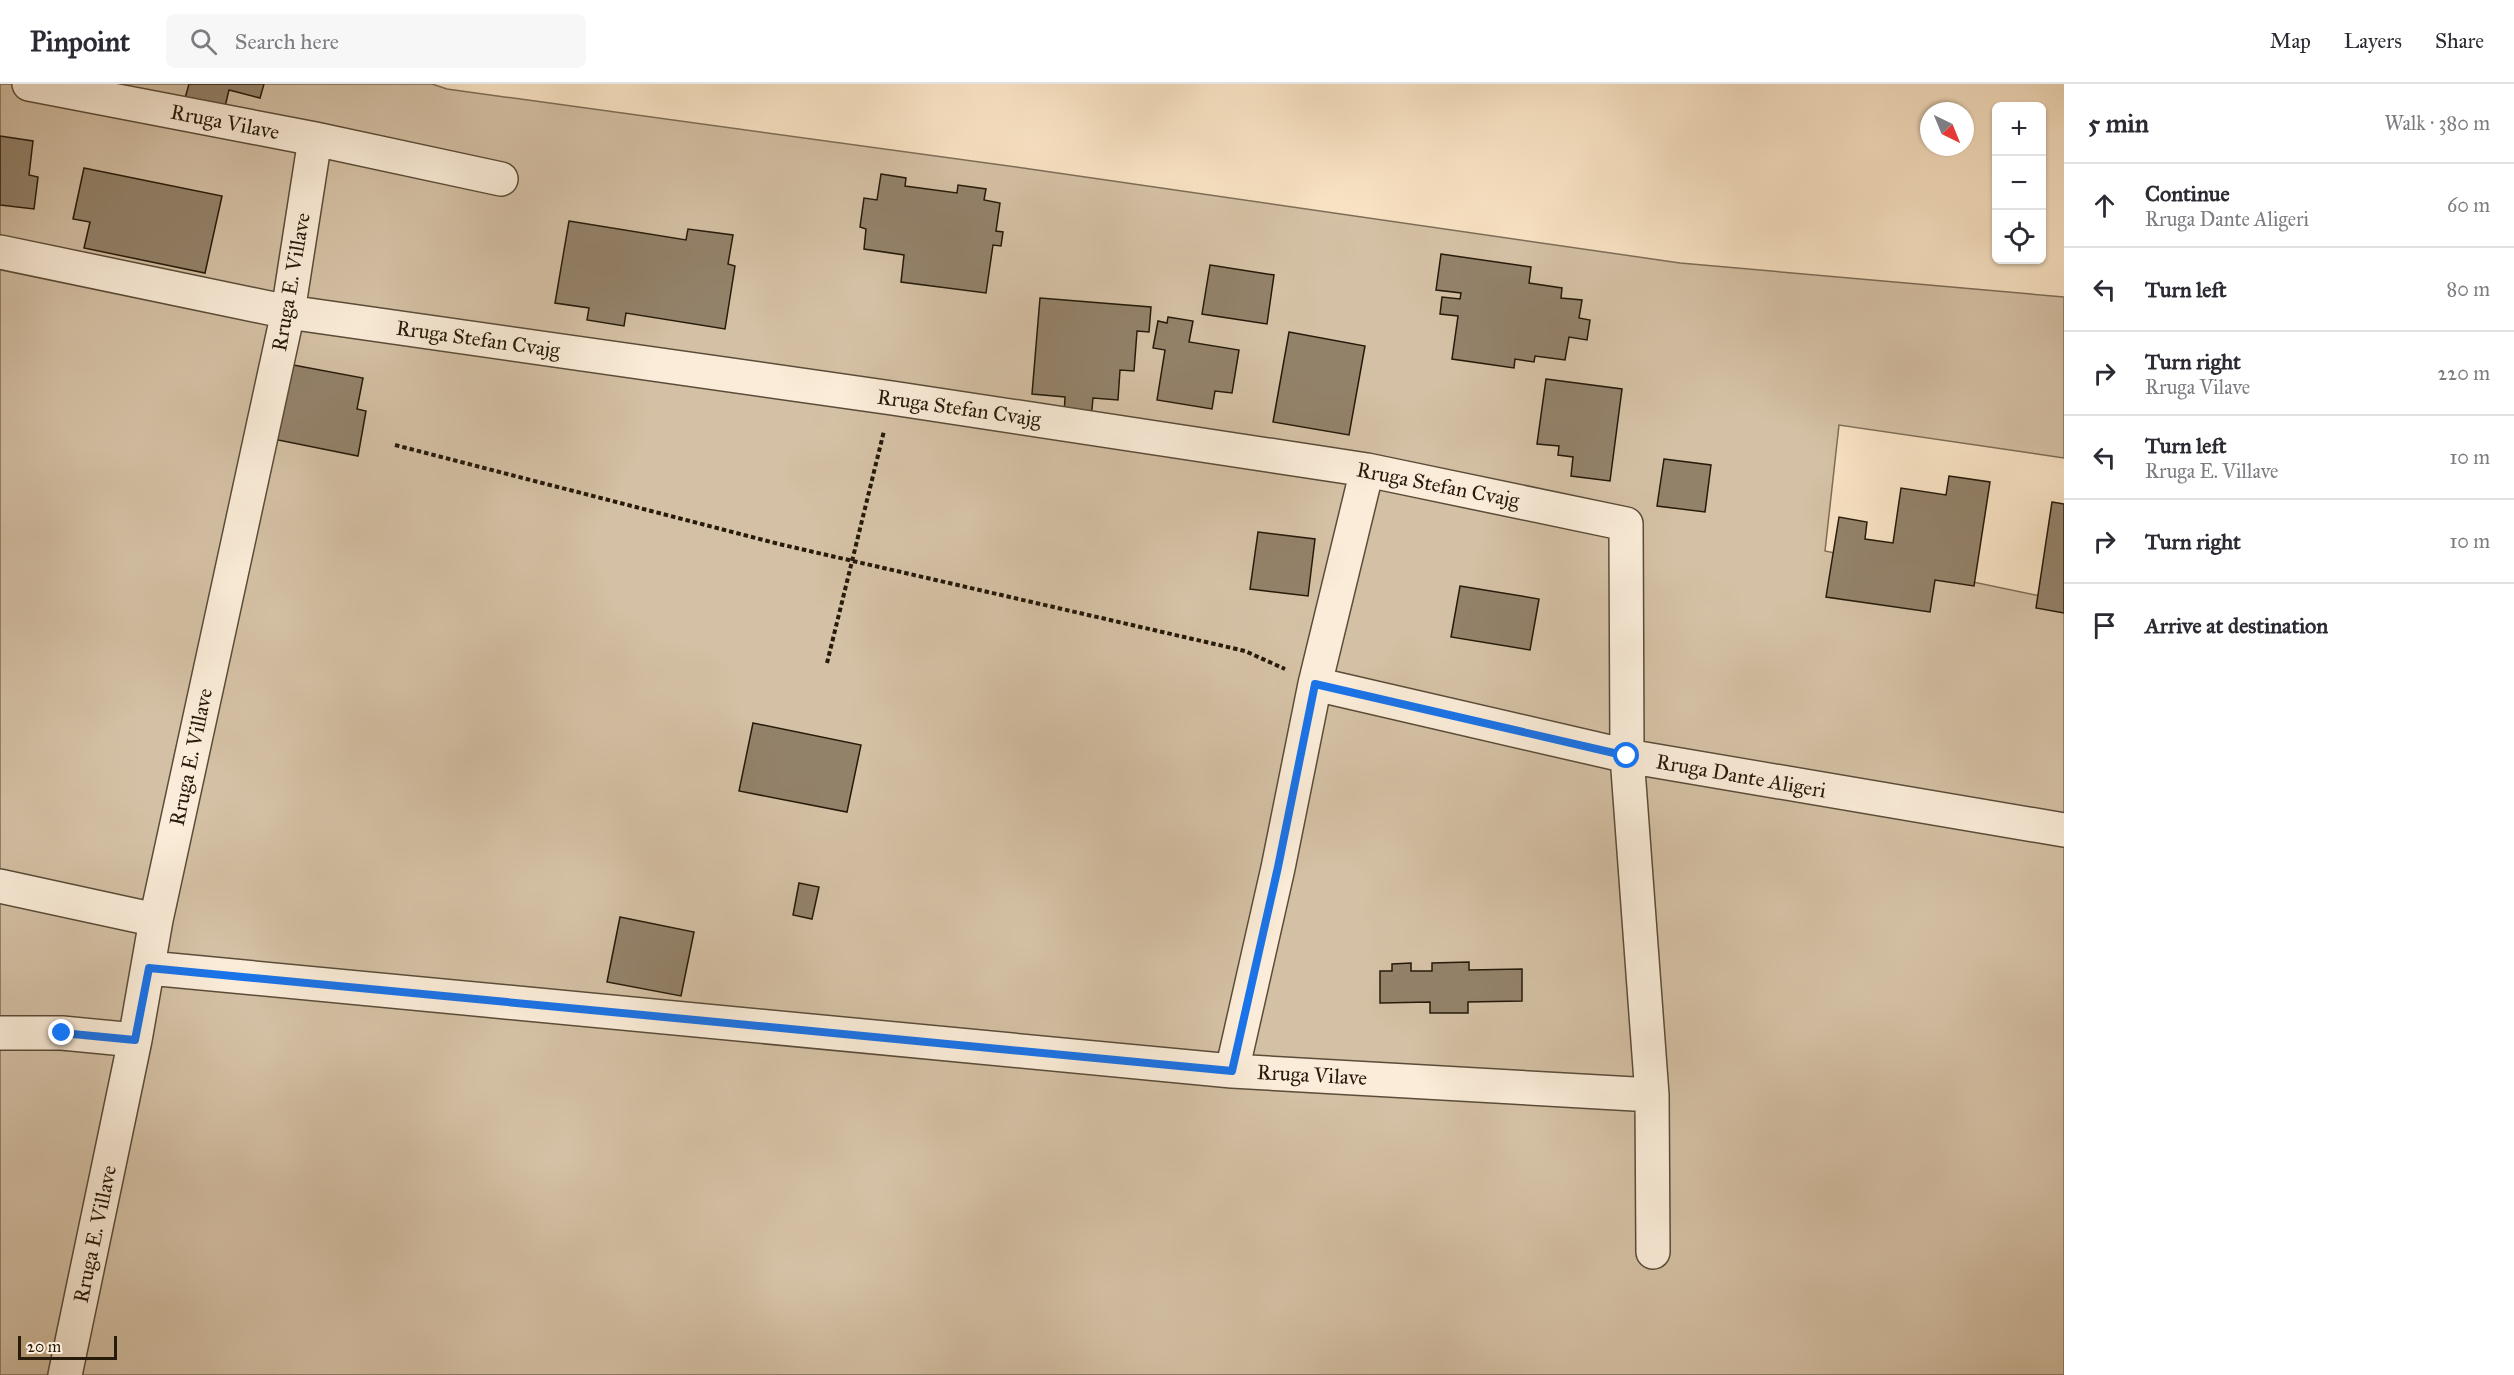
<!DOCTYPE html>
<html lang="en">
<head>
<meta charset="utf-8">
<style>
	:root { --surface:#fff; --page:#f7f7f7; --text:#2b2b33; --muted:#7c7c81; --line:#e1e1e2 }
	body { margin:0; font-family:"IM FELL Great Primer",serif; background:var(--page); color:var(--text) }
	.controls { position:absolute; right:18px; top:18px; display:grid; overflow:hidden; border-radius:9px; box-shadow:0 2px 4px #0004 }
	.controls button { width:54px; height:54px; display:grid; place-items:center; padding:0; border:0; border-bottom:2px solid var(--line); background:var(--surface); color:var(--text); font:30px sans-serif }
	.compass { position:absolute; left:1920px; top:18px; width:54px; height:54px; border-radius:50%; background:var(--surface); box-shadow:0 2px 4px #0004; rotate:137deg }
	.scale { position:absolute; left:18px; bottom:15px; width:99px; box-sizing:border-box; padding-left:6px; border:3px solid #261a0a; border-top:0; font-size:16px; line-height:21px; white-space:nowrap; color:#261a0a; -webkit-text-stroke:4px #faecd8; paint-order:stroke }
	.stop { position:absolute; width:18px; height:18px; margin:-14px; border:4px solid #1a73e8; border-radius:50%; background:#fff }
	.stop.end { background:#1a73e8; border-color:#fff; box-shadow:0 2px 6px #0008 }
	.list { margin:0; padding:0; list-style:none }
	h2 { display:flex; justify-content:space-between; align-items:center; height:78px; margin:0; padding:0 24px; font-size:26px }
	h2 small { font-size:20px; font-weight:400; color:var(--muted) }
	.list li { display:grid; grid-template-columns:39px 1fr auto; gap:18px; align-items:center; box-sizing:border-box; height:84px; padding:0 24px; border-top:2px solid var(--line) }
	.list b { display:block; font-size:22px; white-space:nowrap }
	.list p { margin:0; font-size:20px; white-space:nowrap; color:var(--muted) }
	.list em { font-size:20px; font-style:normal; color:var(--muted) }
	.icon { flex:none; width:33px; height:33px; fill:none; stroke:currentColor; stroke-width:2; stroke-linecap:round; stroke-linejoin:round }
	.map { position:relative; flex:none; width:2064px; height:1291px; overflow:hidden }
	header { display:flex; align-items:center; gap:36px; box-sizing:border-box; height:84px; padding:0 30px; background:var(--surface); border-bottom:2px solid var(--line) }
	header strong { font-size:28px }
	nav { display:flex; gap:33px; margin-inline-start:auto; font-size:21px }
	.search { width:420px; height:54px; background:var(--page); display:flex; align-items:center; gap:15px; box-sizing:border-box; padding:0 21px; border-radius:9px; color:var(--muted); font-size:22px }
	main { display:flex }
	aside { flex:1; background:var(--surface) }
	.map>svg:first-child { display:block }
</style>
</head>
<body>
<header>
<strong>Pinpoint</strong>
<div class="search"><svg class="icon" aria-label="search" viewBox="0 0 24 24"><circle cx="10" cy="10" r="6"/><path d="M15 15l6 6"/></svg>Search here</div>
<nav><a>Map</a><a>Layers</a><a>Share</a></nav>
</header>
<main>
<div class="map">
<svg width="2064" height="1291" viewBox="0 0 2064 1291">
	<rect width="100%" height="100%" fill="#f8e2c3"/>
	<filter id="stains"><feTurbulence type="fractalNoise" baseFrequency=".00333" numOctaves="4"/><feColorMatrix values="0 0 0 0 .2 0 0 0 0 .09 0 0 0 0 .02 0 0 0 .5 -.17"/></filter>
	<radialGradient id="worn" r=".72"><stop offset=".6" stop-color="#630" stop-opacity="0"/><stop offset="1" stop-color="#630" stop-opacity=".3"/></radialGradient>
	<path fill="#d4c0a4" stroke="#7d6d57" stroke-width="1.5" d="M 0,0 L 432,0 L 447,5 L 1023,84 L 1680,179 L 2064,213 L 2064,374 L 1839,341 L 1825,467 L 2064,517 L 2064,1291 L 0,1291 Z"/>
	<path fill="#93826a" stroke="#261a0a" stroke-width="1.5" d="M 189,0 L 264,0 L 260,14 L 229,6 L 222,35 L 182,25 Z
		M 0,52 L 33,57 L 29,91 L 38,93 L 34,125 L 0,121 Z
		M 84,84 L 222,112 L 205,189 L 84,164 L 90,138 L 73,135 Z
		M 881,90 L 906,94 L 905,102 L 957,109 L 958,101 L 986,105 L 984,116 L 1000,119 L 996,147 L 1003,148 L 1001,162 L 993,161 L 986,209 L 901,198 L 904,171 L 864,165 L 866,145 L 860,143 L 864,114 L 877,116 Z
		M 569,137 L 686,156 L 688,145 L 733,151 L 728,180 L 735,182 L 725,245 L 626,229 L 624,242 L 587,236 L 589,224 L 555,219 Z
		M 1441,170 L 1531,183 L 1529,199 L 1562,204 L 1561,214 L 1582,216 L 1579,234 L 1590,236 L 1587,256 L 1569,253 L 1565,276 L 1535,272 L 1534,278 L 1515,275 L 1514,284 L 1452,275 L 1458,232 L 1440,230 L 1442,213 L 1460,215 L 1461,209 L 1436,206 Z
		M 1210,181 L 1274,191 L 1267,240 L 1202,230 Z
		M 1040,214 L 1151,223 L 1149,248 L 1137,247 L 1134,287 L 1120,286 L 1118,316 L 1093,314 L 1091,335 L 1064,333 L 1065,313 L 1032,310 Z
		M 1168,233 L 1193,237 L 1189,258 L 1239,266 L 1232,309 L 1215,307 L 1212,325 L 1157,316 L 1165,266 L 1153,264 L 1158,237 L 1167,239 Z
		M 1289,248 L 1365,262 L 1349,351 L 1273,338 Z
		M 288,280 L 363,294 L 357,325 L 366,327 L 358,372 L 273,355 Z
		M 1546,295 L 1622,305 L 1610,397 L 1571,392 L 1573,373 L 1558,371 L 1559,362 L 1537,360 Z
		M 1664,375 L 1711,381 L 1705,428 L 1657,422 Z
		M 1949,392 L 1990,398 L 1974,502 L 1935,496 L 1930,528 L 1826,513 L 1839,433 L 1867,438 L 1865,455 L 1893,459 L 1901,404 L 1946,411 Z
		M 2052,418 L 2064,420 L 2064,529 L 2036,524 Z
		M 1258,448 L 1315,455 L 1308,512 L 1250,505 Z
		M 1460,502 L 1539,515 L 1530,566 L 1451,553 Z
		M 753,639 L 861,661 L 847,728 L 739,707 Z
		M 799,799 L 819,803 L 812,835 L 793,831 Z
		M 620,833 L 694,848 L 681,912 L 607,898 Z
		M 1469,878 L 1469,886 L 1522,885 L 1522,917 L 1468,918 L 1468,929 L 1430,929 L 1430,918 L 1380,919 L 1380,887 L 1392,887 L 1392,880 L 1411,879 L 1411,887 L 1432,887 L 1432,879 Z"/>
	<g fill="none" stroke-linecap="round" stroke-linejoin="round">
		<g stroke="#5a4c38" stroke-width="36">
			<path id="minor" d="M 29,0 L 315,55 L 501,95
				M 0,168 L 288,228 L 892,314 L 1367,386 L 1626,440 L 1627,672 L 1652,1011 L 1653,1168
				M 1315,600 L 1627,672 L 2064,746
				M 0,802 L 156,836
				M 149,884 L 1232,987 L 1652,1011
				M 0,949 L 62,949 L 135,956
				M 1232,987 L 1278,784 L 1315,600 L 1367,386
				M 65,1291 L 135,956 L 156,836 L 288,228 L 315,55"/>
		</g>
		<path stroke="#261a0a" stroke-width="4" stroke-dasharray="4.5 3" stroke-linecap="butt" d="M 395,361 L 779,460 L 1245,567 L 1285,585
			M 827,579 L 884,347"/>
		<use href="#minor" stroke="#faecd8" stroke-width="33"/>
	</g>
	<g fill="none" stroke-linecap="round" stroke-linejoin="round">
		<path stroke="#1a73e8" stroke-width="8" d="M 62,949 L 135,956 L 149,884 L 1232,987 L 1278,783 L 1315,600 L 1627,672"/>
	</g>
	<g text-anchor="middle" stroke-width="6" stroke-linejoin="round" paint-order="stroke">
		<g font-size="21" fill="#261a0a" stroke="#faecd8">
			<text transform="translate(225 38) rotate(11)" y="7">Rruga Vilave</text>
			<text transform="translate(291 198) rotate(-80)" y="7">Rruga E. Villave</text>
			<text transform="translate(478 255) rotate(8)" y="7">Rruga Stefan Cvajg</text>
			<text transform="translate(959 324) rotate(8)" y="7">Rruga Stefan Cvajg</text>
			<text transform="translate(1438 401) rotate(11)" y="7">Rruga Stefan Cvajg</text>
			<text transform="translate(191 673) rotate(-78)" y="7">Rruga E. Villave</text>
			<text transform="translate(1741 692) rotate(10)" y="7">Rruga Dante Aligeri</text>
			<text transform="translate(1312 991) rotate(3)" y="7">Rruga Vilave</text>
			<text transform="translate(95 1150) rotate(-78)" y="7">Rruga E. Villave</text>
		</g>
	</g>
	<rect width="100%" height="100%" filter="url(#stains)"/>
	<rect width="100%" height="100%" fill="url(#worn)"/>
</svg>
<div class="controls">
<button>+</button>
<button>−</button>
<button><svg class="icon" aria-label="locate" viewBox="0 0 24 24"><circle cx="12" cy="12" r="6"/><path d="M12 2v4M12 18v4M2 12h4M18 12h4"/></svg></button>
</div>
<svg class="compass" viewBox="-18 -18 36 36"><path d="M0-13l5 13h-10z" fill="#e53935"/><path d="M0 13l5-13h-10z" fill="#7c7c81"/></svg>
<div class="scale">20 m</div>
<div class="stop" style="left:1627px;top:672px"></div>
<div class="stop end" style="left:62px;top:949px"></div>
</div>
<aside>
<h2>5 min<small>Walk · 380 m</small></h2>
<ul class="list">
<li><svg class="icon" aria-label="ahead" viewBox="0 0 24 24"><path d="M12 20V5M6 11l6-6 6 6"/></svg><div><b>Continue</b><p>Rruga Dante Aligeri</p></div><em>60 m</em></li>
<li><svg class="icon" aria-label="left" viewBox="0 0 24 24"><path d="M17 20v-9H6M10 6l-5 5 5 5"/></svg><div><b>Turn left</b></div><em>80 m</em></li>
<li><svg class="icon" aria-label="right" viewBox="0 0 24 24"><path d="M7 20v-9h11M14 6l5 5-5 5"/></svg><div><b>Turn right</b><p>Rruga Vilave</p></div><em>220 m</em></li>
<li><svg class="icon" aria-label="left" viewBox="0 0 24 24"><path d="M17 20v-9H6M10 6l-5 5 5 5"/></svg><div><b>Turn left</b><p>Rruga E. Villave</p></div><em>10 m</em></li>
<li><svg class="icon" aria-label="right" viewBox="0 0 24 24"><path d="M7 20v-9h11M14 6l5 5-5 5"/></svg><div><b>Turn right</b></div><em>10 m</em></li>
<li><svg class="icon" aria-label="arrive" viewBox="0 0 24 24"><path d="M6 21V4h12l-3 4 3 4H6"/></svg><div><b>Arrive at destination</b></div></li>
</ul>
</aside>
</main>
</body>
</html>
